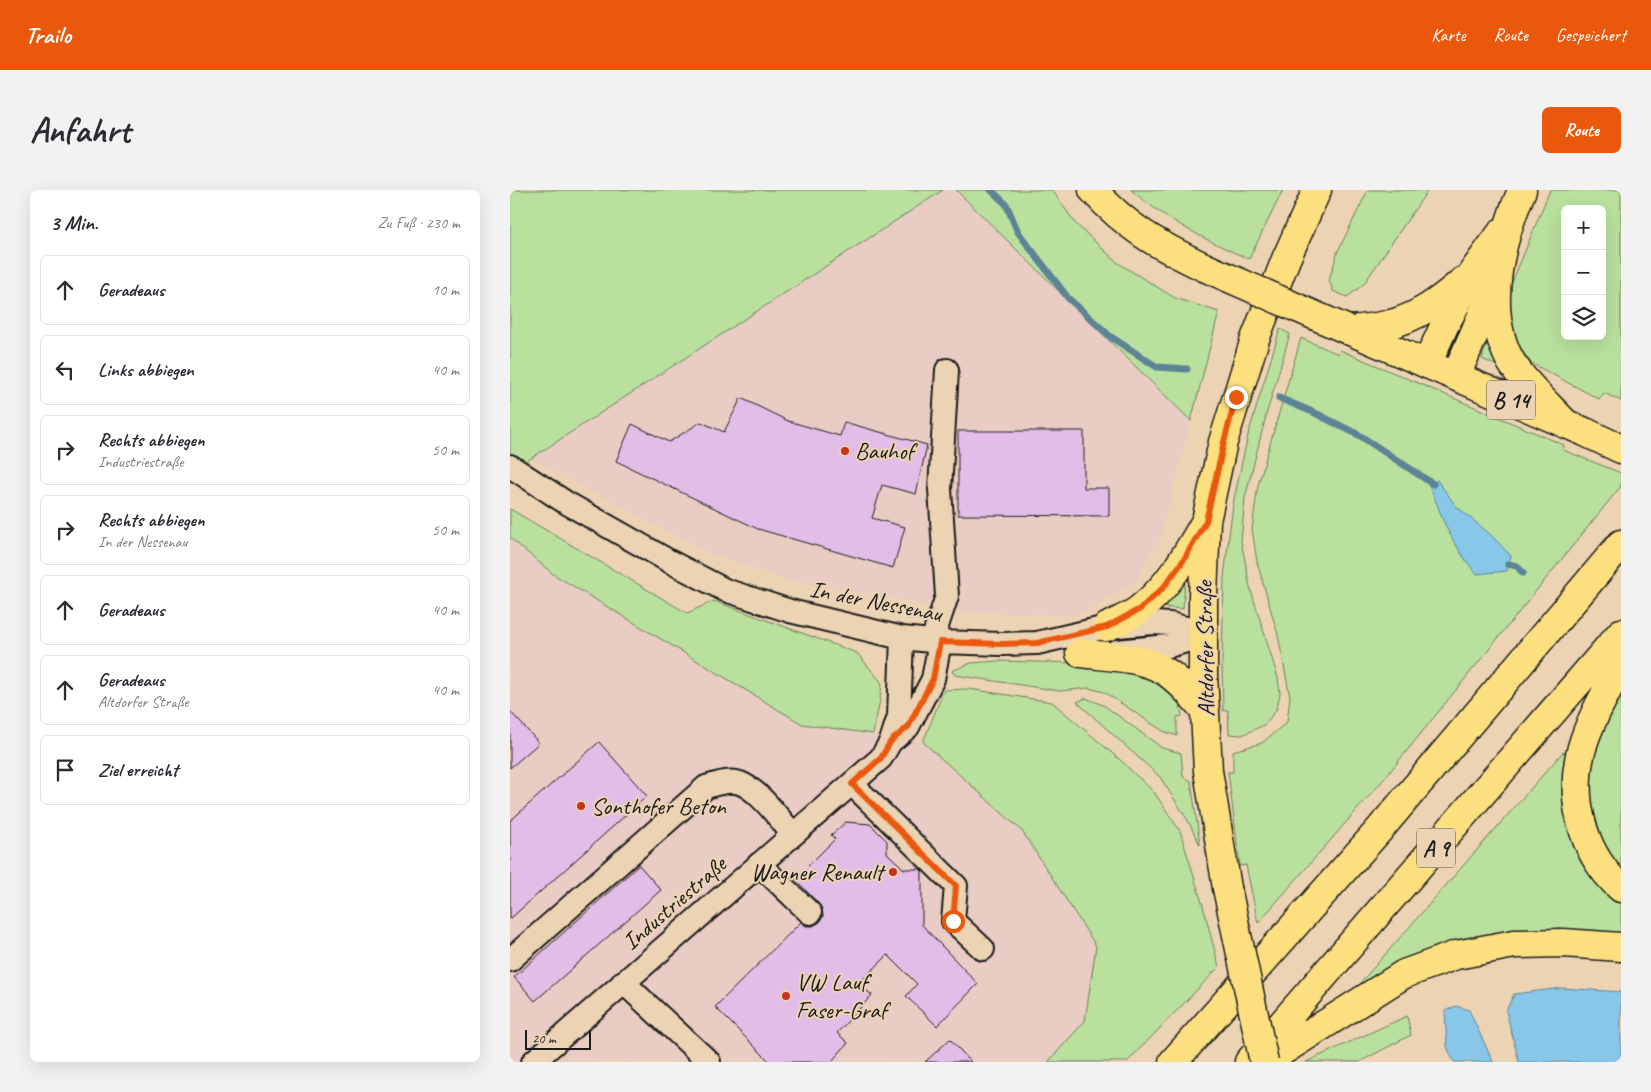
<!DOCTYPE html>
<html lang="de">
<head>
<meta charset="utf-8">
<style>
	:root { --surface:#fff; --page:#f2f2f3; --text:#2b2b33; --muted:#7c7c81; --line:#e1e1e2; --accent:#ea580c }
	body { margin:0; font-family:Caveat,sans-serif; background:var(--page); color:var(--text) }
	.controls { position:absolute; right:15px; top:15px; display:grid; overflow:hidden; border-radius:8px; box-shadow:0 5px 20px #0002 }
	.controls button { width:45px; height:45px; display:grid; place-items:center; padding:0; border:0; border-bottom:1px solid var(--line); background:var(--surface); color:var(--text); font:25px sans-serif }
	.scale { position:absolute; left:15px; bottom:12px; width:66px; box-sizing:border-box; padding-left:5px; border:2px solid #1c1c1c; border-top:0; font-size:14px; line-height:18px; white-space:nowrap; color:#1c1c1c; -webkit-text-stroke:4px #ecd3b4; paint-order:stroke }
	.stop { position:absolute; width:15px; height:15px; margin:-11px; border:4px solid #ea580c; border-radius:50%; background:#fff }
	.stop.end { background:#ea580c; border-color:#fff; box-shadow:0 1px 5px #0008 }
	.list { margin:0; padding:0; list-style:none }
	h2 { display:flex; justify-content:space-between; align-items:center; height:65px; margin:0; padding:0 20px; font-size:21px }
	h2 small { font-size:16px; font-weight:400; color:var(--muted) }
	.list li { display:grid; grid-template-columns:32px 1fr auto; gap:15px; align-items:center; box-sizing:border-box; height:70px; margin:0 10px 10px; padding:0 10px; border:1px solid var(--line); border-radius:8px }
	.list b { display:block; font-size:19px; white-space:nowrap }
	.list p { margin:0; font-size:16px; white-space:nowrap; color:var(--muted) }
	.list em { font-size:16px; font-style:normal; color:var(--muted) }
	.icon { flex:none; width:28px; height:28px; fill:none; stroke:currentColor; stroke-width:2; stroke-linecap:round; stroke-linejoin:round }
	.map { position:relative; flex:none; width:1111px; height:872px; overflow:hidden; border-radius:8px }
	header { display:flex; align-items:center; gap:30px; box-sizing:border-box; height:70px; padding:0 25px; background:var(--accent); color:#fff }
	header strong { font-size:24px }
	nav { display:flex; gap:28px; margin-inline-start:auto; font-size:18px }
	.intro { display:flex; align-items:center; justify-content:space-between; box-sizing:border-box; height:120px; padding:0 30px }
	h1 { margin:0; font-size:35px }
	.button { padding:12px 22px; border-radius:8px; background:var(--accent); color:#fff; font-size:18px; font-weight:700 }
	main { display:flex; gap:30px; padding:0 30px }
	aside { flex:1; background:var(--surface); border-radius:8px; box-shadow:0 5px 20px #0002 }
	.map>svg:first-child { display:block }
</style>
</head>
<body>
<header>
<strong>Trailo</strong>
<nav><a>Karte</a><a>Route</a><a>Gespeichert</a></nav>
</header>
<div class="intro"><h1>Anfahrt</h1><a class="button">Route</a></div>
<main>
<aside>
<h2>3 Min.<small>Zu Fuß · 230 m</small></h2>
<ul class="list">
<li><svg class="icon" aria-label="ahead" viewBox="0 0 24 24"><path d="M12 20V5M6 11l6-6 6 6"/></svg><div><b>Geradeaus</b></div><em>10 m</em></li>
<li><svg class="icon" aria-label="left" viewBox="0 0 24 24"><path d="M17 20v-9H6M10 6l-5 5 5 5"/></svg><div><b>Links abbiegen</b></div><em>40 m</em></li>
<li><svg class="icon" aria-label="right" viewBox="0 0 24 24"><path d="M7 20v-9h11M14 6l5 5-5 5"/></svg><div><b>Rechts abbiegen</b><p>Industriestraße</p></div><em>50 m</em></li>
<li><svg class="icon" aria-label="right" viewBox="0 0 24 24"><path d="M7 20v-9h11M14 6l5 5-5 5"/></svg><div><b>Rechts abbiegen</b><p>In der Nessenau</p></div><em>50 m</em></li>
<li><svg class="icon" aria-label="ahead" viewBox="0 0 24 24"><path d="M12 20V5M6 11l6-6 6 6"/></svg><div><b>Geradeaus</b></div><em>40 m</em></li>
<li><svg class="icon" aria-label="ahead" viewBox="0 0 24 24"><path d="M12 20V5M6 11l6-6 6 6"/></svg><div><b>Geradeaus</b><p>Altdorfer Straße</p></div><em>40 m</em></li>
<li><svg class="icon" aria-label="arrive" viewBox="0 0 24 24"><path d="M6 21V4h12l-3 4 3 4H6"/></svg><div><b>Ziel erreicht</b></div></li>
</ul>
</aside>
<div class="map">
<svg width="1111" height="872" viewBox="0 0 1111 872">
	<rect width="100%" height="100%" fill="#ecd3b4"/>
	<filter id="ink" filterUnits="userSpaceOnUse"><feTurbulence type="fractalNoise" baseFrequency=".02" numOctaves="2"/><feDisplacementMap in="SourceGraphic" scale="10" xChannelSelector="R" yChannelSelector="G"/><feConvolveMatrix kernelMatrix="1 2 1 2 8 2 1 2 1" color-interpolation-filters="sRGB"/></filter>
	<g filter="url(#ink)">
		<path fill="#e9ccc4" d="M 433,0 L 446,0 L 681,231 L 651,344 L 625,393 L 565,426 L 458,422 L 269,388 L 196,361 L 21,269 Z
			M 0,348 L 43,384 L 292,534 L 413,552 L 512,641 L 586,756 L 575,831 L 538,872 L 0,872 Z"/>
		<path fill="#b9e19d" stroke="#6a7e5c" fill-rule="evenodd" d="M 0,0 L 433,0 L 0,282 Z
			M 446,0 L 542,0 L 566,34 L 608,73 L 665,108 L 709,122 L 681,231 Z
			M 621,0 L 773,0 L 739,69 C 697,51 656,30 621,0 Z
			M 858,0 L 918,0 L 853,95 L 837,107 L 823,101 L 819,90 L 828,61 Z
			M 1040,0 L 1111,0 L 1111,211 L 1094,203 L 1089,209 L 1021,173 L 1002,147 L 994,112 ZM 1055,19 L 1092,19 L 1092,146 L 1055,146 Z
			M 770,139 L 780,144 L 757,222 L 735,308 L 731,351 L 740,397 L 768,488 L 770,504 L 766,520 L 754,535 L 732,545 L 719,544 L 718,520 L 713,521 L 712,473 L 714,387 L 723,314 L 738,245 Z
			M 791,148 L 828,164 L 830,160 L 1054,255 L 1053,260 L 1111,283 L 1111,296 L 874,589 L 748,733 L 736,675 L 730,676 L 718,582 L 723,582 L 723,561 L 752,553 L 777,532 L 780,507 L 768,445 L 747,372 L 742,339 L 748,295 Z
			M 978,148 L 997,180 L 972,169 Z
			M 0,319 L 177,423 L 204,411 L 347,463 L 372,493 L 370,510 L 363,544 L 292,534 L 43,384 L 0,348 Z
			M 675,391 L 673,419 L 651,417 Z
			M 488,471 L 607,474 L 660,496 L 669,511 L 672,526 L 667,527 L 667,546 L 653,541 L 594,502 L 579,498 L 550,501 L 445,485 L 442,481 L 461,473 Z
			M 459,499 L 542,512 L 609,569 L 644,602 L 670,641 L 693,716 L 709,777 L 617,872 L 538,872 L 575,831 L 586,756 L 512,641 L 413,552 L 434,500 Z
			M 576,508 L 595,516 L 652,558 L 671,563 L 673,587 L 681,591 L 690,655 L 677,629 L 650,587 L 567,512 Z
			M 1111,508 L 1111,678 L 1096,660 L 1080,611 L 1082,561 L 1104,518 Z
			M 1053,562 L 1057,564 L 1053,599 L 1055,624 L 1070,666 L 1111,710 L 1111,747 L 853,796 L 851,792 Z
			M 897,826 L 901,845 L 849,872 L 796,872 Z"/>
		<path fill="#89c7e9" stroke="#5d8397" d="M 927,290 L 946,316 L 981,345 L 1001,366 L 997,381 L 966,384 C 953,367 941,349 933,330 C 928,318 925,307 919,297 Z
			M 1052,798 L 1111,802 L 1111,872 L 1009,872 L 996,821 L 1004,804 Z
			M 946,816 L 959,820 L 983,872 L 944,872 L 937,857 L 935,821 Z"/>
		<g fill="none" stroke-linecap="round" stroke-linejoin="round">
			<path stroke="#5d8397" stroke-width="7" d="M 481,0 L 496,14 L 508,42 L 558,108 L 601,147 L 647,177 L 677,179
				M 769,208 L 805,223 L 849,245 L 923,294
				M 998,374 L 1007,376 L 1013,383"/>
		</g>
		<path fill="#e1bde8" stroke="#1c1c1c" d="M 231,208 L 278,231 L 330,246 L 334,232 L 417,255 L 406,304 L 372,295 L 362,328 L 395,337 L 383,378 L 248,339 L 106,271 L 122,234 L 159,252 L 191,232 L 214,242 Z
			M 448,241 L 574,241 L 574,298 L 599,298 L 599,326 L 448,325 Z
			M 0,521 L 29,553 L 0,578 Z
			M 89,552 L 137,606 L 0,729 L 0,631 Z
			M 336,632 L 360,634 L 377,651 L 377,663 L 394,679 L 410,679 L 412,681 L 412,735 L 468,794 L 427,836 L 396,806 L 407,794 L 378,765 L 348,794 L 362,805 L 327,843 L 338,853 L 321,872 L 260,872 L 205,817 L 291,732 L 296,736 L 303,736 L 310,732 L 313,726 L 312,719 L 309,714 L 285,689 L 325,649 L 321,645 Z
			M 129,675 L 151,700 L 25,811 L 4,787 Z
			M 440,849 L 461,872 L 415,872 Z"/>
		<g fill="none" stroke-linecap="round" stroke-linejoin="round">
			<g stroke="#1c1c1c" stroke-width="26">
				<path id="minor" d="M 0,276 L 55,312 L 159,371 L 215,400 L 280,421 L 392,448 L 430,452 L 492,454 L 527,453 L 597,437 L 643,433 L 660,434 L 676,438 L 694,446
					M 422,451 L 437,406 L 430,299 L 437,180
					M 607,461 L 659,456 L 694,446
					M 384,549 L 398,537 L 423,489 L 430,452
					M 342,594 L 446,696 L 443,731 L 473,759
					M 249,674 L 300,723
					M 0,770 L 196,597 C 206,594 219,589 230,593 C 249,600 269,629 283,644
					M 113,792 L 199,872
					M 23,872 L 371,568 L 381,551 L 389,526 L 392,448"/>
			</g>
			<g stroke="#1c1c1c" stroke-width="31">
				<path id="major" d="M 583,0 C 617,38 648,55 694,77
					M 838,140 L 1075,242 L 1111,259
					M 597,437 C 608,431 622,426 631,418 C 660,395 676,365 694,334
					M 570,463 C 597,467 629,466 653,480 C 669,489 682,506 695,520
					M 717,698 L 698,581 L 693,484 L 693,406 L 696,331 L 713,252 L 745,149 L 776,69 L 807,0"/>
			</g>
			<g stroke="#1c1c1c" stroke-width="31">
				<path id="highway" d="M 1012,0 C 990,52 972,117 1000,170 C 1012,191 1039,216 1056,234
					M 838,140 C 851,139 864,138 877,135 C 907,128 930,111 953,91
					M 917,174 L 935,134 L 963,82 L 992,42
					M 946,186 L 983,100
					M 1111,475 C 1098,499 1083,524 1074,551 C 1057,602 1070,662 1111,698
					M 663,872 L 870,639 L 1111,354
					M 739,872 L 1111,443
					M 755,872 L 894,784 L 946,765 L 1004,754 L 1053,753 L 1111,757"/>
			</g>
			<use href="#minor" stroke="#ecd3b4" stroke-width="22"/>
			<use href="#major" stroke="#fce080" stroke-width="28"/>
			<use href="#highway" stroke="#fce080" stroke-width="28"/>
			<g stroke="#1c1c1c" stroke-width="31" stroke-linecap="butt">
				<path id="major-bridge" d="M 694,77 L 838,140
					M 717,698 L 754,872"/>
			</g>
			<use href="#major-bridge" stroke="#fce080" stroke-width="28"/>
		</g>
	</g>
	<g fill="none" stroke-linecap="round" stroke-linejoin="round" filter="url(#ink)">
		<path stroke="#ea580c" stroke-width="6" d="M 443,731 L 446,696 L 342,594 L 371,568 L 381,551 L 398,537 L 423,489 L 430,452 L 492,454 L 527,453 L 597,437 L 630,419 L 653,398 L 673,371 L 696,331 L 714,252 L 726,207"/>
	</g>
	<g fill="#c8321e" stroke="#ecd3b4" stroke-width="2">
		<circle cx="335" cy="261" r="5"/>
		<circle cx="71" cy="616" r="5"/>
		<circle cx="383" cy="682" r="5"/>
		<circle cx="276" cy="806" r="5"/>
	</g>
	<g text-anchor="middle" stroke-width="4" stroke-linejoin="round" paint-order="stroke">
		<g fill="#ecd3b4" stroke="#5a534a" stroke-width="1">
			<rect x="977" y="190.5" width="48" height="39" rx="4"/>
			<rect x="907" y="638.5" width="38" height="39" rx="4"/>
		</g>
		<g font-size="22" font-weight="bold" fill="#1c1c1c">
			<text x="1001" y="218">B 14</text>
			<text x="926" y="666">A 9</text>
		</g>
		<g font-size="24" fill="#1c1c1c" stroke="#ecd3b4" text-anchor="start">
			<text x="345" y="269">Bauhof</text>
			<text x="81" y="624">Sonthofer Beton</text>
			<text x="373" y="690" text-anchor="end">Wagner Renault</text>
			<text x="286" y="800">VW Lauf<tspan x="286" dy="28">Faser-Graf</tspan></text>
		</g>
		<g font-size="24" fill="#1c1c1c" stroke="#ecd3b4">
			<text transform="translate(366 411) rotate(11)" y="8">In der Nessenau</text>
			<text transform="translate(695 459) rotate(-91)" y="8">Altdorfer Straße</text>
			<text transform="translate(164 713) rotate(-41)" y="8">Industriestraße</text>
		</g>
	</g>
</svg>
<div class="controls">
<button>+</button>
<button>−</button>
<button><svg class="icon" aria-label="layers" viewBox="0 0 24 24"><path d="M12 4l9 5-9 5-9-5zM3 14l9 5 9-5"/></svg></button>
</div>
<div class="scale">20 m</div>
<div class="stop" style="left:443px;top:731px"></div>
<div class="stop end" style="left:726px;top:207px"></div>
</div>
</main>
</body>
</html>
